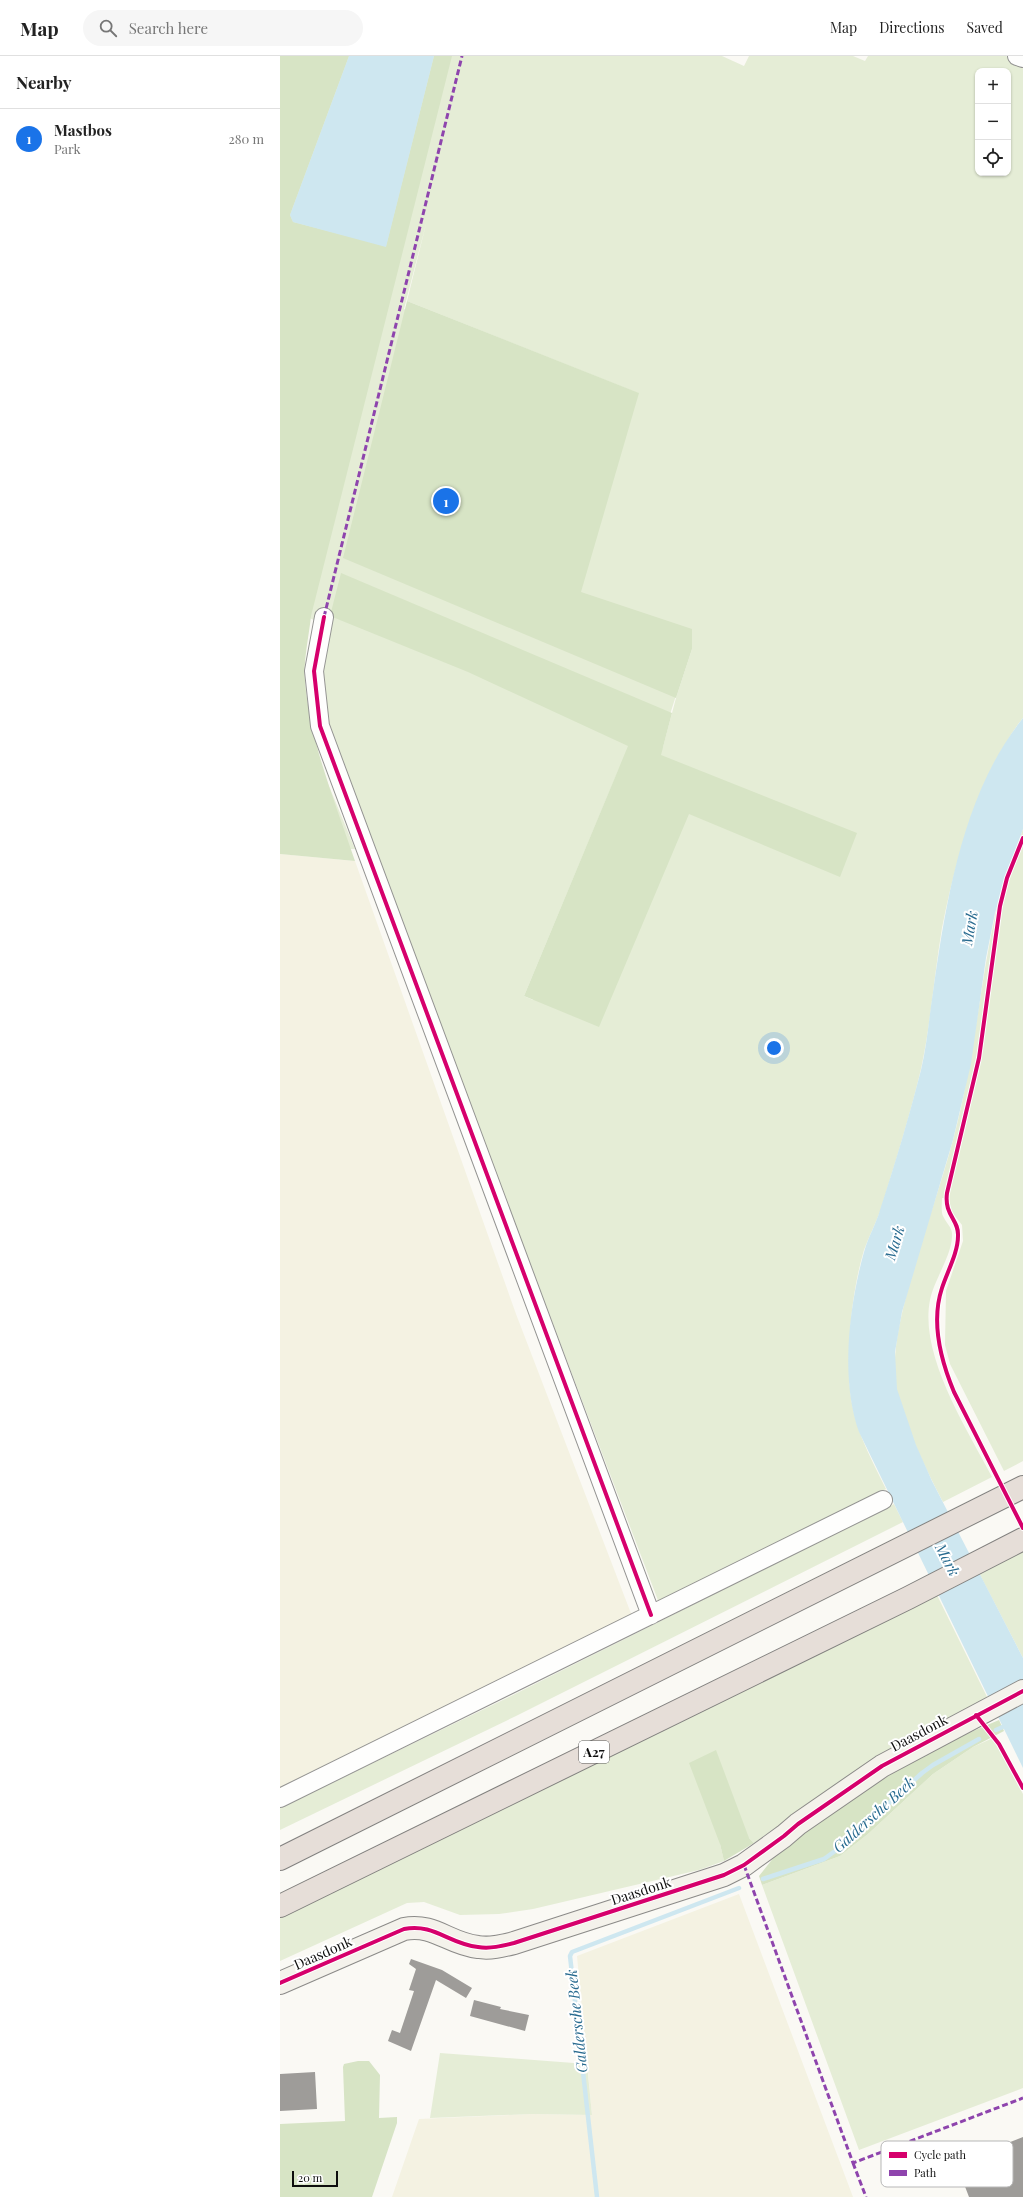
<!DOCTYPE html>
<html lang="en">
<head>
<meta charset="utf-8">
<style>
	:root { --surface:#fff; --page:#f6f6f6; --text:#222; --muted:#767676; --line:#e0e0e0; --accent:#1a73e8 }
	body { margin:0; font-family:"Playfair Display",serif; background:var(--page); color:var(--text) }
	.controls { position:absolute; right:12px; top:12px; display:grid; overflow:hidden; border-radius:8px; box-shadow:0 1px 3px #0004 }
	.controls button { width:36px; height:36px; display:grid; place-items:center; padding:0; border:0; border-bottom:1px solid var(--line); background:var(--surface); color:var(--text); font:20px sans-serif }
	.scale { position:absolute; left:12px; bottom:10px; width:46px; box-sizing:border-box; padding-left:4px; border:2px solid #0e0e0e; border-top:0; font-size:11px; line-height:14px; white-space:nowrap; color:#0e0e0e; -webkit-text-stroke:3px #fff; paint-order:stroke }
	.you { position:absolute; left:494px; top:992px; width:14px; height:14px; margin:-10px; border:3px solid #fff; border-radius:50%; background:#1a73e8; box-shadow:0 0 0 6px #1a73e833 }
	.badge { display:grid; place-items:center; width:26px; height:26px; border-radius:50%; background:var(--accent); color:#fff; font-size:13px; font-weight:700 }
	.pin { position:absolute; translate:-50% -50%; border:2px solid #fff; box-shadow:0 1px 4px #0006 }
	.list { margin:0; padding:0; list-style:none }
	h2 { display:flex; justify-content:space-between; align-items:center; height:52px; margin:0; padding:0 16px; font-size:17px }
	h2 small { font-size:13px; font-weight:400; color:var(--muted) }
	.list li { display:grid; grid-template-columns:26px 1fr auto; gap:12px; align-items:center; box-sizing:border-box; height:60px; padding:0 16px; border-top:1px solid var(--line) }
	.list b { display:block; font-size:15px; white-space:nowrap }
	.list p { margin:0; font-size:13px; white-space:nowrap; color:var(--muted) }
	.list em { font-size:13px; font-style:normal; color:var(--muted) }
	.icon { flex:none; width:22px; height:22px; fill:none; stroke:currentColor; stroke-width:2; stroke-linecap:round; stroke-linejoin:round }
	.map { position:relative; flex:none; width:743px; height:2141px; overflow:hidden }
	header { display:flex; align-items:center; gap:24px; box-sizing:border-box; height:56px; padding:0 20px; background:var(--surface); border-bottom:1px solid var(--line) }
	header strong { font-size:19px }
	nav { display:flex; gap:22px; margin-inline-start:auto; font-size:14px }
	.search { width:280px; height:36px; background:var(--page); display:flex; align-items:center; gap:10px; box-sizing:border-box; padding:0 14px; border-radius:22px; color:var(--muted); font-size:15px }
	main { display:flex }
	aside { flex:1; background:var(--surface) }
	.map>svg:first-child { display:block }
</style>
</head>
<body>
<header>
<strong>Map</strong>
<div class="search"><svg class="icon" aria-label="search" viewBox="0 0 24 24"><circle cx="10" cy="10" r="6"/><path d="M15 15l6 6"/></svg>Search here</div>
<nav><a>Map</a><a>Directions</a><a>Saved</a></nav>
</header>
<main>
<aside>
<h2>Nearby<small></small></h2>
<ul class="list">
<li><span class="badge">1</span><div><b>Mastbos</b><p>Park</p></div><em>280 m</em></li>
</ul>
</aside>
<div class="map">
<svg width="743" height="2141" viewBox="0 0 743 2141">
	<rect width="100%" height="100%" fill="#faf9f4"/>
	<path fill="#f4f2e2" d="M 0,798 L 75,805 L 236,1258 L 352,1560 L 0,1733 Z
		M 459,1838 L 573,2141 L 112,2141 L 139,2063 L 252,2058 L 312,2059 L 297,1900 Z"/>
	<path fill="#e5edd6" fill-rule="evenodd" d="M 0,0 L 442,0 L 464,10 L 469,0 L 573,0 L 585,5 L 588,0 L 726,0 L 743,7 L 743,662 C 727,681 718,703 707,726 C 685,773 672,821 662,872 C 654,919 651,967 641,1013 C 630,1060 615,1107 601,1153 C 596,1167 589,1180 584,1194 C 573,1231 569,1272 569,1311 C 569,1363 584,1388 606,1433 L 379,1547 L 64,718 L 49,671 L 42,608 L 48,570 L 27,561 L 11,638 L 75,793 L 0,793 ZM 698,15 L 728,15 L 728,117 L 698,117 ZM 147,164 L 127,245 L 358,337 L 354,351 L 124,253 ZM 412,589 L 412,593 L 396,642 L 383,691 L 380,690 ZM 340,710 L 253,944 L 244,940 Z
		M 743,773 L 743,1405 L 724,1415 L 670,1308 L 665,1289 L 666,1235 L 683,1185 L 682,1169 L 671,1155 L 669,1142 L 662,1142 C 662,1147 661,1156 663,1160 C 667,1169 673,1171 672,1181 C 671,1201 654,1224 650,1244 C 639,1299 687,1373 712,1421 L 663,1446 C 647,1415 617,1356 615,1322 C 613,1288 622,1257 630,1225 C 643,1178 660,1132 673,1084 C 693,1010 699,934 715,860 C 721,830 733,802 743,773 Z
		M 614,1448 L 623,1466 L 236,1660 L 0,1774 L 0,1752 L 227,1642 Z
		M 743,1493 L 743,1602 L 698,1515 Z
		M 656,1537 L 709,1645 L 575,1719 L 474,1787 L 469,1782 L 440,1788 L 444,1805 L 419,1814 L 253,1853 L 219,1858 L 180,1859 L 144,1846 L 127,1847 L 0,1905 L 0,1860 L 270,1730 Z
		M 713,1682 L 743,1738 L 743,2032 L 579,2094 L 482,1829 L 560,1800 L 588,1778 L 653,1718 L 693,1691 Z
		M 160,1997 L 307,2008 L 312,2059 L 252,2058 L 150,2062 Z"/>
	<path fill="#d7e4c5" d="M 0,0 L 69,0 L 10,159 L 13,166 L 106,190 L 154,0 L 172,0 L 31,560 C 29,580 23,606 25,625 C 30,686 55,746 75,805 L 0,798 Z
		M 127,245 L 359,337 L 301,536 L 412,573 L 412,593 L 396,642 L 63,502 Z
		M 61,517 L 392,657 L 381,699 L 577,777 L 560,821 L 409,758 L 319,971 L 244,940 L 348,690 L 188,616 L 50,560 Z
		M 719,1664 L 724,1675 L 693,1691 L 653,1718 L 588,1778 L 560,1800 L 482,1829 L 479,1820 L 502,1791 L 639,1698 Z
		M 436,1694 L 469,1782 L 474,1787 L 444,1805 L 440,1788 L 409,1707 Z
		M 78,2005 L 89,2005 L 100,2019 L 99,2062 L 117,2061 L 117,2067 L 92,2141 L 0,2141 L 0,2068 L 65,2065 L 63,2011 L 64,2008 Z"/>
	<path fill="#cee7f0" d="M 69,0 L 154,0 L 106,191 L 13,166 L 10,159 Z
		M 743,662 L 743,773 L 726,821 L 715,857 L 706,902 L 691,1008 L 673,1084 L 622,1256 L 615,1296 L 617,1333 L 636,1389 L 652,1425 L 743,1602 L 743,1712 L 579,1376 C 560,1323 569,1250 584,1196 C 588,1181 596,1168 600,1154 C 615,1108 629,1061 641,1014 C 647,989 649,962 653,936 C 666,845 683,736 743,662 Z"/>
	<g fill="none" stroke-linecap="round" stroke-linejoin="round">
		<path stroke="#cee7f0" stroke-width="4.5" d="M 716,1674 L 727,1669
			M 483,1823 L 544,1803 L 562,1790 L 642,1717 L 653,1709 L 699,1683
			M 317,2141 L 290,1900 L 292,1896 L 459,1832"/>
	</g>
	<path fill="#9e9c99" d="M 131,1903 L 162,1914 L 192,1932 L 186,1942 L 156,1924 L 131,1995 L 108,1985 L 112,1974 L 120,1977 L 134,1935 L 129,1934 L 136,1913 L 129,1908 Z
		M 194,1944 L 221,1951 L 220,1953 L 249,1959 L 245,1975 L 190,1960 Z
		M 35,2016 L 37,2053 L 0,2055 L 0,2018 Z
		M 743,2081 L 743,2141 L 689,2141 L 676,2107 Z"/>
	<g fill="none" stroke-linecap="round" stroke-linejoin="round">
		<g stroke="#949492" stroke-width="20">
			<path id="street" d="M 737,0 L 743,2
				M 44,561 L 34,615 L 40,670 L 371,1559
				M 0,1742 L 603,1444"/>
		</g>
		<g stroke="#8b8a88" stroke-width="24">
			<path id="secondary" d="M 0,1927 L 124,1873 C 154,1867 169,1888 198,1891 C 210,1893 222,1890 234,1887 L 444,1819 L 464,1809 L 504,1780 L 518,1768 L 602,1710 L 743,1635"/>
		</g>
		<g stroke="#82817f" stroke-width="24">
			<path id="highway" d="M 0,1803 L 743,1431
				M 0,1850 L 628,1542 L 743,1483"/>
		</g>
		<use href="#street" stroke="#fefefd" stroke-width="18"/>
		<use href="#secondary" stroke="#f4f2eb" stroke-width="22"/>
		<use href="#highway" stroke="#e6ded8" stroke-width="22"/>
		<path stroke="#8e44ad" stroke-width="3" stroke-dasharray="6 3" stroke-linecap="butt" d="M 44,561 L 182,0
			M 464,1809 L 573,2107 L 743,2042
			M 573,2107 L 586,2141"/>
		<g stroke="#fff" stroke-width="6">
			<path id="cycleway" d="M 44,561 L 34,615 L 40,670 L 371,1559
				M 743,782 L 727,822 L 720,850 L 699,1002 L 667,1137 C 664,1160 679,1163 678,1180 C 678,1197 667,1216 662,1232 C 651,1265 661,1305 674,1336 L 743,1472
				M 696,1659 L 719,1688 L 743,1732
				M 0,1927 L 124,1873 C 154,1867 169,1888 198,1891 C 210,1893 222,1890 234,1887 L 444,1819 L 464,1809 L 504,1780 L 518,1768 L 602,1710 L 743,1635"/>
		</g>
		<use href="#cycleway" stroke="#d6006c" stroke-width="4"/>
	</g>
	<g text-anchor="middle" stroke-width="4" stroke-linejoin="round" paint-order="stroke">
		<rect fill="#fff" stroke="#565656" stroke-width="1" x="299" y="1685" width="30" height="22" rx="3"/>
		<g font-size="13" font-weight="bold" fill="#0e0e0e">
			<text x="314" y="1701">A27</text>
		</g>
		<g font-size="14" fill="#0e0e0e" stroke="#fff">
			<text transform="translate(639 1677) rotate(-28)" y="5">Daasdonk</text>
			<text transform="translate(361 1835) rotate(-18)" y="5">Daasdonk</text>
			<text transform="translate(43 1897) rotate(-24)" y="5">Daasdonk</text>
		</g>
		<g font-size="15" font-style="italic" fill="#276a8f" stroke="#fff">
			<text transform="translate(690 872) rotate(-80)" y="5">Mark</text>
			<text transform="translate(615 1187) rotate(-73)" y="5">Mark</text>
			<text transform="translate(667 1504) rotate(62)" y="5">Mark</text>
			<text transform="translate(594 1759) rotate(-42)" y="5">Galdersche Beek</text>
			<text transform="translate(297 1965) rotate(-96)" y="5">Galdersche Beek</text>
		</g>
	</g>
	<rect x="601" y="2085" width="132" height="46" rx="6" fill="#fff" stroke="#b7b7b7" stroke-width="1"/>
	<rect x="609" y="2096" width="18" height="6" fill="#d6006c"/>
	<rect x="609" y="2114" width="18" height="6" fill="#8e44ad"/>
	<g font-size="11" fill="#0e0e0e">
		<text x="634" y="2103">Cycle path</text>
		<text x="634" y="2121">Path</text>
	</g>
</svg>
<div class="controls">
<button>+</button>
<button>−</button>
<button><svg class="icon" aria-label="locate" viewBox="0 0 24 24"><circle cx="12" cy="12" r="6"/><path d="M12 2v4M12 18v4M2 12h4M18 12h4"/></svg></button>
</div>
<div class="scale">20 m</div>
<div class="you"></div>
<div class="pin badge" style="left:166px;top:445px">1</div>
</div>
</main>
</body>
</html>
